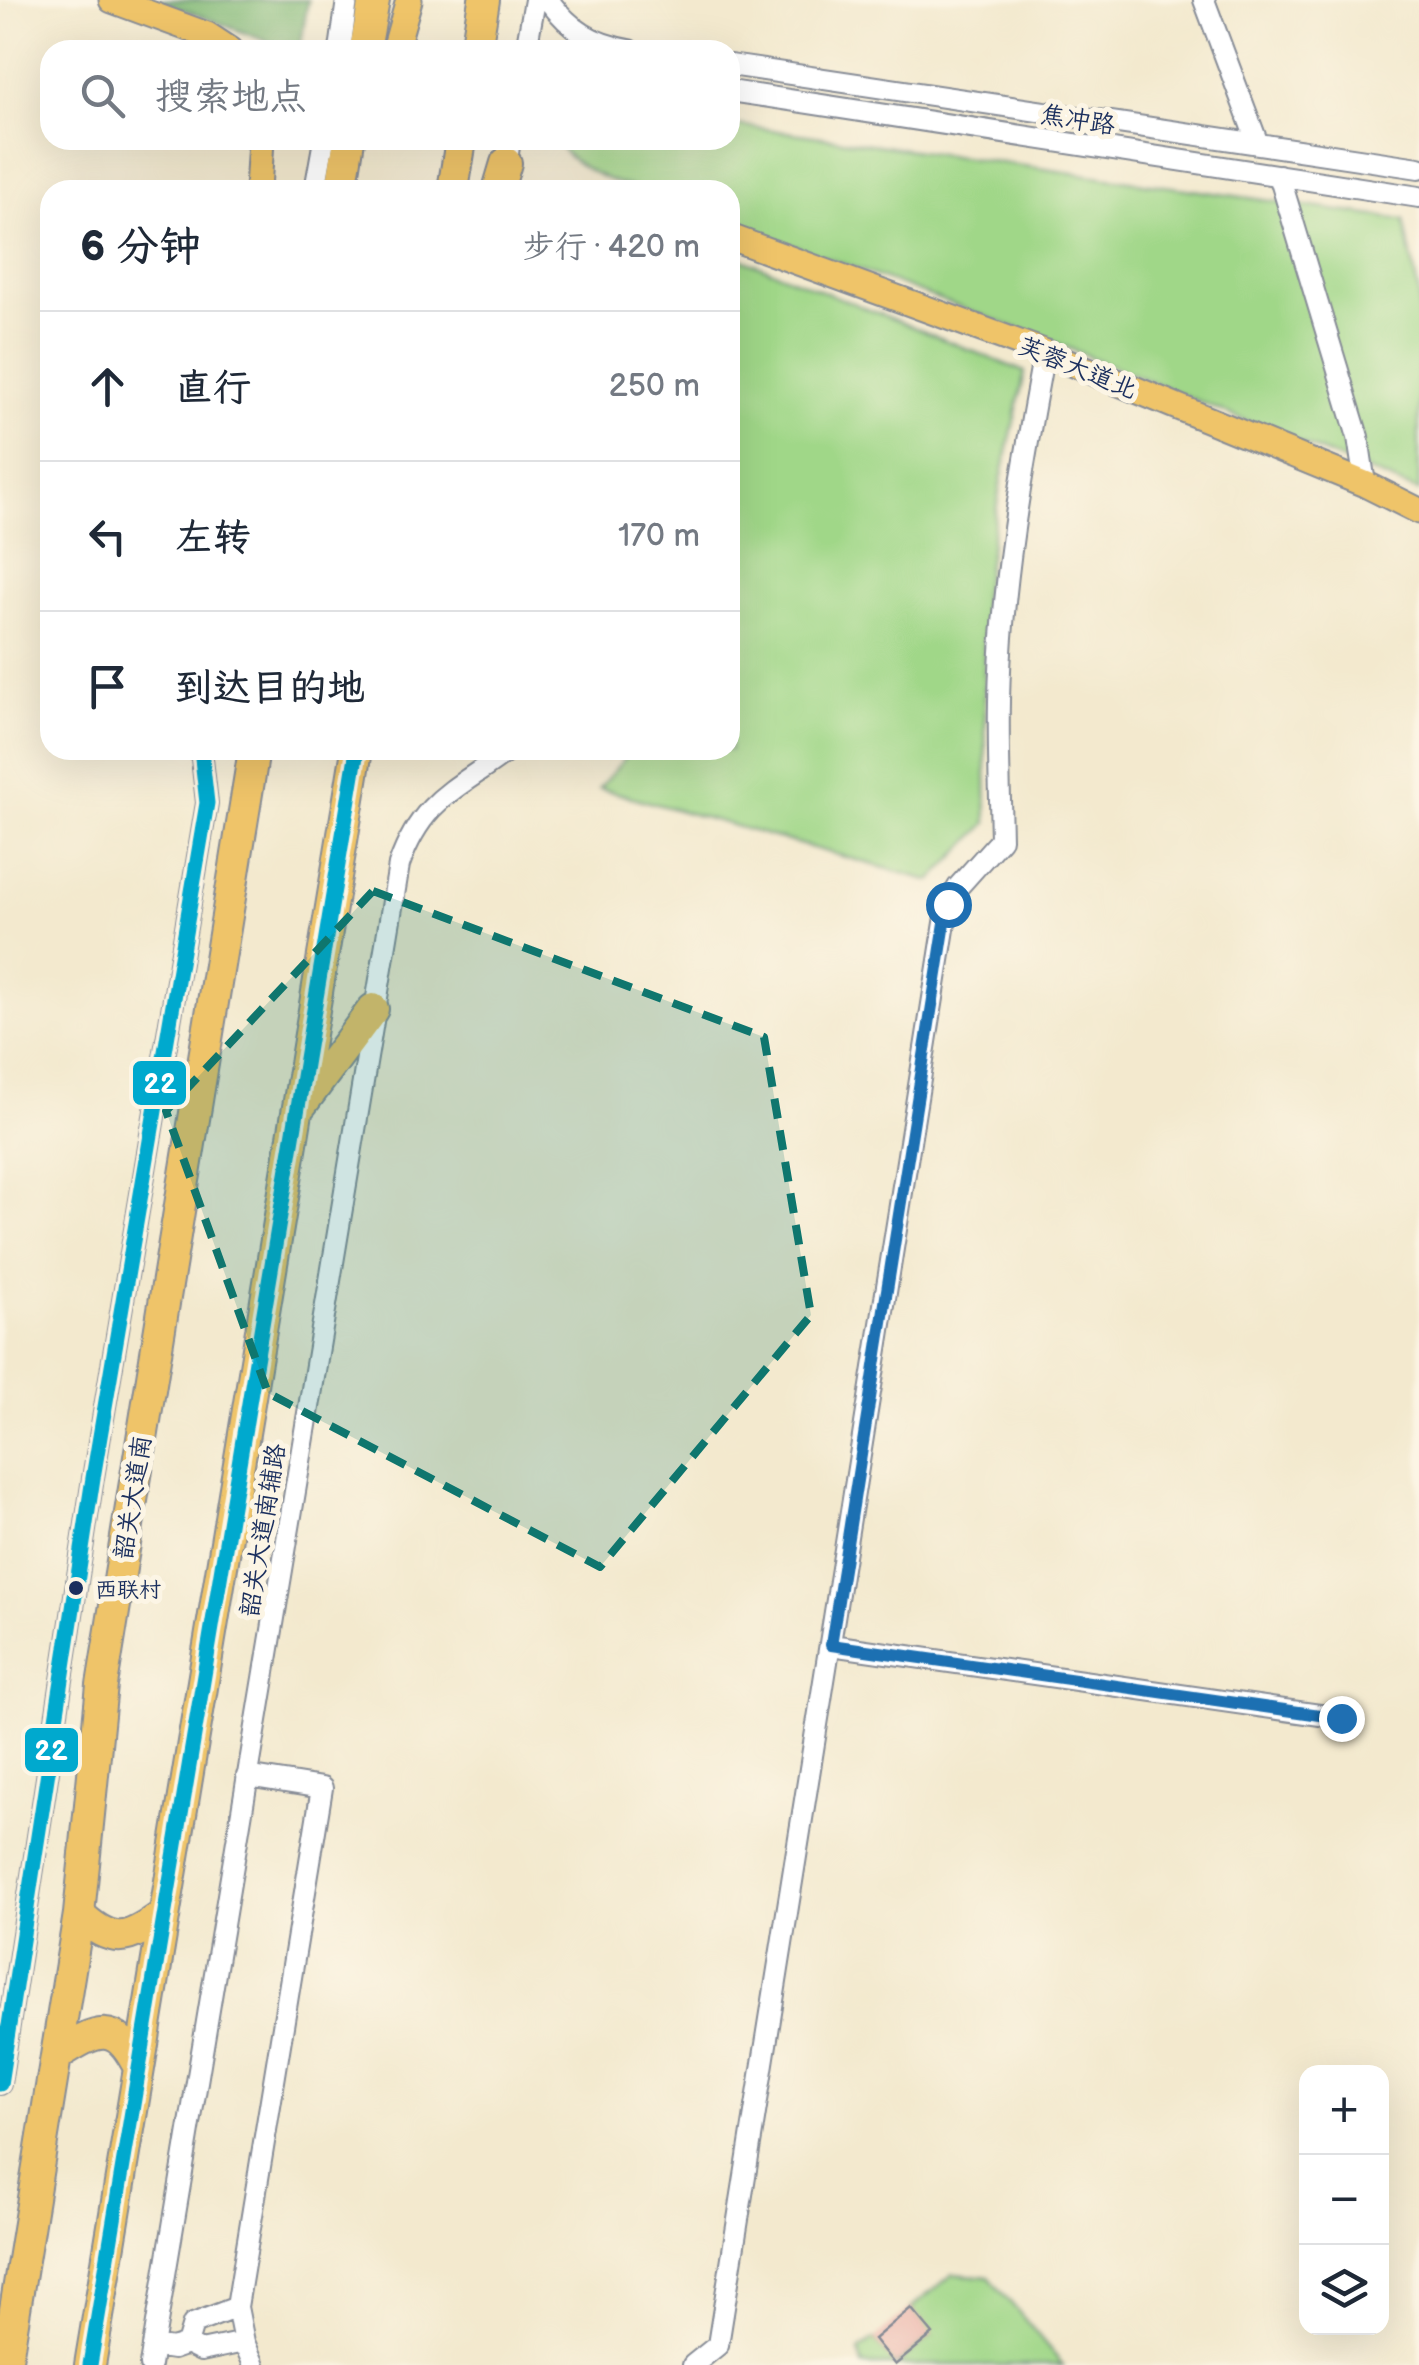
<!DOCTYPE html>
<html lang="zh">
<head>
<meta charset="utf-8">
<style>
	:root { --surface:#fff; --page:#f2f2f3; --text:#1f2937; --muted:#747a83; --line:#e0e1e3 }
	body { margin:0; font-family:"Balsamiq Sans","LXGW WenKai TC",sans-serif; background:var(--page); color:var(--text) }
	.controls { position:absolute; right:30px; bottom:30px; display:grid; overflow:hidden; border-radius:20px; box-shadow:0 10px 40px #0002 }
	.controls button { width:90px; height:90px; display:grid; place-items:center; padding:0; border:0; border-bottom:2px solid var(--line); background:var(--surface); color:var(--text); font:50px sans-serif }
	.stop { position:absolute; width:30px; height:30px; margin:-22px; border:8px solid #1f6fb2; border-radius:50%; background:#fff }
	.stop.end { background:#1f6fb2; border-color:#fff; box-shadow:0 2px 10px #0008 }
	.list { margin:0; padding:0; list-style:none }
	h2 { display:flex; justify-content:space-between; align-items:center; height:130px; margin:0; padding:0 40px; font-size:42px }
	h2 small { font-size:32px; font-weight:400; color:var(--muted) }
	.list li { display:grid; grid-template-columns:65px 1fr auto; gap:30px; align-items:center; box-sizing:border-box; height:150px; padding:0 40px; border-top:2px solid var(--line) }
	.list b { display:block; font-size:38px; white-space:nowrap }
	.list em { font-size:32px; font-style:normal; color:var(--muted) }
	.icon { flex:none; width:55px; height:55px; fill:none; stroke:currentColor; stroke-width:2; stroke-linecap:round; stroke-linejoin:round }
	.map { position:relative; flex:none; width:1419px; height:2365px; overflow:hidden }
	.search { position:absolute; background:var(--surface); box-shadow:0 10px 40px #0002; left:40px; top:40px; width:700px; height:110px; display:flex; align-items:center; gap:25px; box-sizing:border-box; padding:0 35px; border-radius:30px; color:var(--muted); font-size:38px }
	.panel { position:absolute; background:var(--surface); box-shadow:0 10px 40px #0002; left:40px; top:180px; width:700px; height:580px; border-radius:30px }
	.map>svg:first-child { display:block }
</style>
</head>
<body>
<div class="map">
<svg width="1419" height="2365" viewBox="0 0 1419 2365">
	<rect width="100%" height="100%" fill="#fcf5e5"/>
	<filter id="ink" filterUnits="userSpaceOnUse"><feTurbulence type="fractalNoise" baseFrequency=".01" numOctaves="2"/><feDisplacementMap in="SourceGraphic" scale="20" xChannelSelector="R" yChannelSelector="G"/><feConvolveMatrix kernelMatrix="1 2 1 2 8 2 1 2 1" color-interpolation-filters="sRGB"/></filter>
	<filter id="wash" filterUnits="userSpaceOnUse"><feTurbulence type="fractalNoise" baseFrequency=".0048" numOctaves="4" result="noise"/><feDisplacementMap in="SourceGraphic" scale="40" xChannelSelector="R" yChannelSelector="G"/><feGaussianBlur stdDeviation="2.25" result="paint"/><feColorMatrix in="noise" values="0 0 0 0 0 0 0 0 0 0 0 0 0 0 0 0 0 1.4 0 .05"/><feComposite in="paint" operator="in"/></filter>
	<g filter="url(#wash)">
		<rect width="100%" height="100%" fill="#f3e9ce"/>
		<path fill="#a0d788" stroke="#5e8373" stroke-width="2.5" d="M 730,124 L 1404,220 L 1419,296 L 1419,492 L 1049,340 L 730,222 L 730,190 C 702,190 670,195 643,190 C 617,185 567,166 557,140 L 730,140 Z
			M 730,254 L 1025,372 L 1001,480 L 983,595 L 987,823 L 931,881 L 599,788 L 632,750 L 730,750 Z
			M 953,2274 L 989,2277 L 1063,2365 L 862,2365 L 859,2351 L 874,2339 L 896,2365 L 932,2335 L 911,2308 Z"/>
		<path fill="#80b874" stroke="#4e7469" stroke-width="2.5" d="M 158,0 L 308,0 L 300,50 L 290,50 Z"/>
		<g id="blocks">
			<path fill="#eaaea5" d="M 911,2308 L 933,2334 L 895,2365 L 874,2339 Z"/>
		</g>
	</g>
	<g filter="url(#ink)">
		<use href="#blocks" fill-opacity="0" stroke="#878c96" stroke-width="2.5"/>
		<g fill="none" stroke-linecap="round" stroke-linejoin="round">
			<g stroke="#878c96" stroke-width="24">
				<path id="minor" d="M 548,0 C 571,30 592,44 629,50
					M 1204,0 L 1258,144
					M 340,50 L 347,0
					M 526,50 L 535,0
					M 730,65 L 1419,168
					M 730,91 L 1419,197
					M 505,173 L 510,140
					M 1279,175 L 1358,437 L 1365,484
					M 315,190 L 324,140
					M 831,1645 L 1341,1718
					M 247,1776 L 322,1788 L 237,2307 L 244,2342 L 254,2365
					M 0,2084 L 93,1478 L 207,803 L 201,750
					M 187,2344 L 193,2324 L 237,2307
					M 153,2346 L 173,2349 L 187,2344 L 201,2351 L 244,2342
					M 150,2365 L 399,865 C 423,797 457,790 509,750
					M 693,2365 L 718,2345 L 948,904 L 958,887 L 1001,839 C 1000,793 998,747 999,701 C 1001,584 1023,467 1044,352"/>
			</g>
			<g stroke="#878c96" stroke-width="29">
				<path id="major" d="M 112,0 L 207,35 L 230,50
					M 395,50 L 409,0
					M 258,190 L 261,140
					M 730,237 L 1044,352 L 1365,484 L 1419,511"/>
			</g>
			<g stroke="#878c96" stroke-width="34">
				<path id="highway" d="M 365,50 L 374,0
					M 476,50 L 484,0
					M 341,190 L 349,140
					M 453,190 L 461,140
					M 498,190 L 506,163
					M 302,1104 L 373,1009
					M 79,1914 C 113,1946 128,1941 164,1914
					M 57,2055 C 97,2030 115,2019 139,2068
					M 6,2365 L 79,1914 L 102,1685 L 254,750
					M 90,2365 L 357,750"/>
			</g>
			<use href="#minor" stroke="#fff" stroke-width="20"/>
			<use href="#major" stroke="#efc469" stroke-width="25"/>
			<use href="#highway" stroke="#efc469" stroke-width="30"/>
			<g stroke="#fcf5e5" stroke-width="22">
				<path id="bus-1" d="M 0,2084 L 93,1478 L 207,803 L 201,750
					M 90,2365 L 357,750"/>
			</g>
			<use href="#bus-1" stroke="#00a9ce" stroke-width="15"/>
		</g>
	</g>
	<g fill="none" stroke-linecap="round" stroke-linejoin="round" filter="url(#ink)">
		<path stroke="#1f6fb2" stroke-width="12" d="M 948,904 L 831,1645 L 1341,1718"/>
	</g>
	<path fill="#0f766e" fill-opacity="0.2" stroke="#0f766e" stroke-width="8" stroke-dasharray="20 12" stroke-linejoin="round" d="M 373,891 L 764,1037 L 811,1315 L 600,1567 L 268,1393 L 166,1111 Z"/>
	<circle fill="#1b2f5e" stroke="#fcf5e5" stroke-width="4" cx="76" cy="1588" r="9"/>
	<g text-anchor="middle" stroke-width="10" stroke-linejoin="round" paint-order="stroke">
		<g font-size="22" fill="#1b2f5e" stroke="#fcf5e5" text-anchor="start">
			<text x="95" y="1597">西联村</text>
		</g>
		<g font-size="25" fill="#1b2f5e" stroke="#fcf5e5">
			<text transform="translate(1078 119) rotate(9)" y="9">焦冲路</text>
			<text transform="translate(1078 367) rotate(22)" y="9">芙蓉大道北</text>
			<text transform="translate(132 1497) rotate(-81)" y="9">韶关大道南</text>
			<text transform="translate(262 1530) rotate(-81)" y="9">韶关大道南辅路</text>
		</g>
	</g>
	<g stroke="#fcf5e5" stroke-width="4">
		<rect x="131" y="1059" width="57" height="48" rx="10" fill="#00a9ce"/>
		<rect x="23" y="1726" width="57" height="48" rx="10" fill="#00a9ce"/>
	</g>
	<g font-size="28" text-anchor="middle" font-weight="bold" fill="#fff">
		<text x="160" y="1093">22</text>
		<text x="51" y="1760">22</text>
	</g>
</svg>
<div class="controls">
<button>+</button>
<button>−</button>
<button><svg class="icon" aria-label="layers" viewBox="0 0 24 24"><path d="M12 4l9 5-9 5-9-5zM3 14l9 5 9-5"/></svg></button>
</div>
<div class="stop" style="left:948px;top:904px"></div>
<div class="stop end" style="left:1341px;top:1718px"></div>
<div class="search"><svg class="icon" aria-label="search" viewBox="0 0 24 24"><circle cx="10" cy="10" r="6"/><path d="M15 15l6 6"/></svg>搜索地点</div>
<section class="panel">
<h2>6 分钟<small>步行 · 420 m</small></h2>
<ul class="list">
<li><svg class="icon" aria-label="ahead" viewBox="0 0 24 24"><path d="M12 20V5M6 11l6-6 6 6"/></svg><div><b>直行</b></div><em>250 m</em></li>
<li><svg class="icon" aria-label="left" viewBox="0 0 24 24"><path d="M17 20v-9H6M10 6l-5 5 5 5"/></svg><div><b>左转</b></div><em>170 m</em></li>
<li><svg class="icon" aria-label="arrive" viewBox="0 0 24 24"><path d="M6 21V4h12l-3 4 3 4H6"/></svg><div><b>到达目的地</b></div></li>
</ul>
</section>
</div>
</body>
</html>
